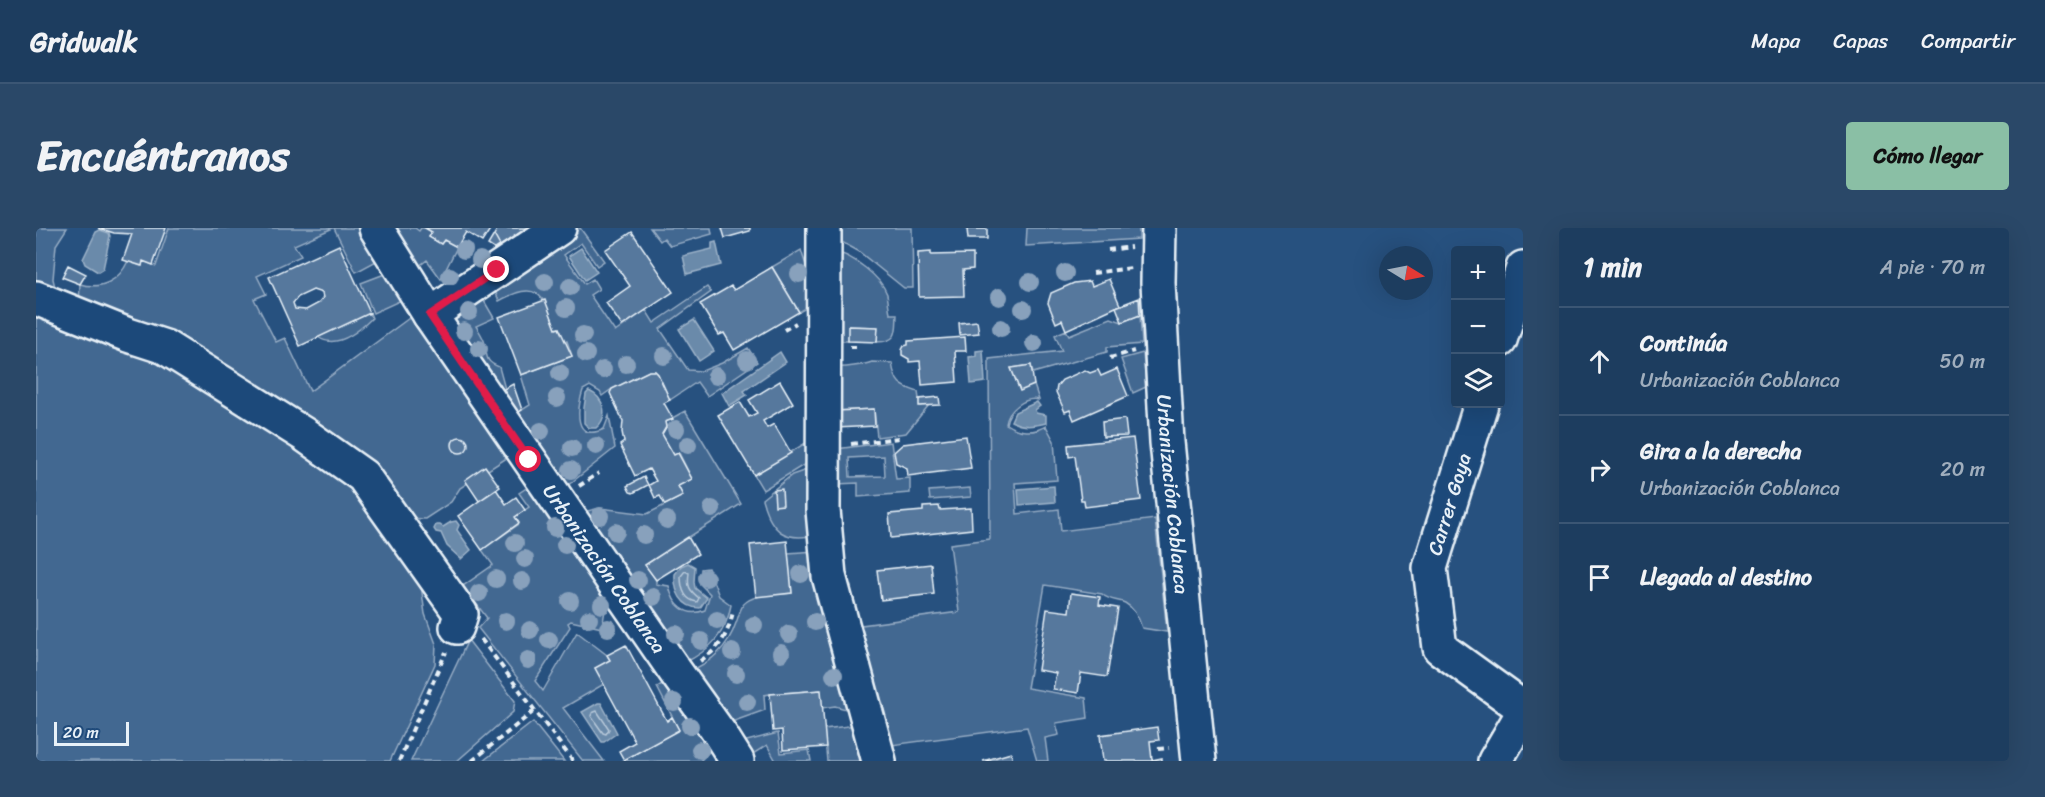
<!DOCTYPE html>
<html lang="es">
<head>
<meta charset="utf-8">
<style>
	:root { --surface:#1d3d5f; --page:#2a4868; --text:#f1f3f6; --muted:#a0aebd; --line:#3b5674; --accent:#8abfa5 }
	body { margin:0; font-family:Sriracha,sans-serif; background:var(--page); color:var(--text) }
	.controls { position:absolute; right:18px; top:18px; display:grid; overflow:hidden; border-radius:6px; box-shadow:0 6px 24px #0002 }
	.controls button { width:54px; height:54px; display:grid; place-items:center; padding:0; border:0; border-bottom:2px solid var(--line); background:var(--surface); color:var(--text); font:30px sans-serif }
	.compass { position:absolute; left:1343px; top:18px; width:54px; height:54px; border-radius:50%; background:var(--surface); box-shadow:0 6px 24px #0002; rotate:100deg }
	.scale { position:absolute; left:18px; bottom:15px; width:75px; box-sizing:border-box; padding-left:6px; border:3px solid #e8f1f8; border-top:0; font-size:16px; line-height:21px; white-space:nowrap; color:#e8f1f8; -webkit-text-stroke:4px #1f4a7a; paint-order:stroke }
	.stop { position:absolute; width:18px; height:18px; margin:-14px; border:4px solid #e11d48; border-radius:50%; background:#fff }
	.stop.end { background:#e11d48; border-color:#fff; box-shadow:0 2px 6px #0008 }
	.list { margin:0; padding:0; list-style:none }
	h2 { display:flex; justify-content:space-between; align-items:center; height:78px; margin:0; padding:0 24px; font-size:26px }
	h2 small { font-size:20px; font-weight:400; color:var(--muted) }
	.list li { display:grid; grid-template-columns:39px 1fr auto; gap:18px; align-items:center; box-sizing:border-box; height:108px; padding:0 24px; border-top:2px solid var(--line) }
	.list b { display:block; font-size:22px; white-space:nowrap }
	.list p { margin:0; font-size:20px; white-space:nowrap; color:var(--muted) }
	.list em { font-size:20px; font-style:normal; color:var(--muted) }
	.icon { flex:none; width:33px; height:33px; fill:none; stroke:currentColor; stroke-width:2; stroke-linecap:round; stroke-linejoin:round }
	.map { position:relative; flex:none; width:1487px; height:533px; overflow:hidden; border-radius:6px }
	header { display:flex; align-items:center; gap:36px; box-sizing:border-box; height:84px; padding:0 30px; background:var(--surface); border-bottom:2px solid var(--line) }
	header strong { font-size:28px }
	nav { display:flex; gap:33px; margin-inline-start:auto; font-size:21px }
	.intro { display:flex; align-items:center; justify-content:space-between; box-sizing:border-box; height:144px; padding:0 36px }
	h1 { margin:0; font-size:42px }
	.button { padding:15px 27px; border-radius:6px; background:var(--accent); color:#111; font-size:21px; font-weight:700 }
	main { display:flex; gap:36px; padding:0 36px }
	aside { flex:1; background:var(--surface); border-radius:6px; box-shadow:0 6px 24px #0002 }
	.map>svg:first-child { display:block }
</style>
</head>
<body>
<header>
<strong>Gridwalk</strong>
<nav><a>Mapa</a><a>Capas</a><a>Compartir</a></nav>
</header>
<div class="intro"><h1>Encuéntranos</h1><a class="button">Cómo llegar</a></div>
<main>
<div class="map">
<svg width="1487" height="533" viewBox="0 0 1487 533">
	<rect width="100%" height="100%" fill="#27517f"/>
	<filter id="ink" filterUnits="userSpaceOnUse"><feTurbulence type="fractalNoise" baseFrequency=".0167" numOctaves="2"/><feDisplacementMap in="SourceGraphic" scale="12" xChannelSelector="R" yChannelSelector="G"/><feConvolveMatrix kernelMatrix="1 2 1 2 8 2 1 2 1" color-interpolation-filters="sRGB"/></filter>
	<g filter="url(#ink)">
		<path fill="#436891" stroke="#96acc4" stroke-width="1.5" fill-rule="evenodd" d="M 0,0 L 31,0 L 20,17 L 17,51 L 21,67 L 0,60 Z
			M 133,0 L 297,0 L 258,17 L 265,28 L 221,48 L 230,66 L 218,71 L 240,114 L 249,110 L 274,163 L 380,85 L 477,226 L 424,260 L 415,274 L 389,291 L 368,290 L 43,77 L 44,56 C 65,62 83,53 92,33 L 105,38 L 107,33 L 120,38 Z
			M 298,0 L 327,0 L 346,30 L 320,44 Z
			M 353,0 L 379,0 L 383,3 L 385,0 L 389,0 L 396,4 L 393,9 L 405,16 L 408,12 L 421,19 L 405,51 L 391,32 L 378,42 Z
			M 544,0 L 568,33 L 561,38 L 545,15 L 528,27 L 549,56 L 557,51 L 563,61 L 554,67 L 579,104 L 610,82 L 618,95 L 671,59 L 675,64 L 624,101 L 652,142 L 666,143 L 686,135 L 712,120 L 721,134 L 671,168 L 661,154 L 634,172 L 622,146 L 619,143 L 613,143 L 576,161 L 566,168 L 564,164 L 554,158 L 547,162 C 541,181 537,215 568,201 L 573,188 L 579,220 L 526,262 L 475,189 L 494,177 L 485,147 L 536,128 L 531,113 L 528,113 L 523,100 L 520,101 C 507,67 502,51 463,73 L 457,58 Z
			M 614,0 L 675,0 L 676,6 L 634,18 L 628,10 L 624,13 Z
			M 799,0 L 876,0 L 877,60 L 868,60 L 822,23 L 802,12 Z
			M 991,0 L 1103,0 L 1103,11 L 990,18 Z
			M 765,22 L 773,47 L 777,76 L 763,84 L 736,39 Z
			M 799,24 C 816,27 845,49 851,66 C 852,72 853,79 854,86 L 861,86 C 860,104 863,113 841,114 L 841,99 L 813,98 L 812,113 L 799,113 Z
			M 354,44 L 370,70 L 337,85 L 325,55 Z
			M 444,66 L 458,90 L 440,98 C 443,103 448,110 449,116 C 451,128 449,134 463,139 L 469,161 L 459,166 L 416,105 L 417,85 Z
			M 0,79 L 106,121 L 320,256 L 383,343 L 389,386 L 400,416 L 399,436 L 354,533 L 0,533 Z
			M 334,85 L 336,90 C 323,103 300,122 282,109 Z
			M 1104,87 L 1106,116 L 1071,119 L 1071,124 L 997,145 L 995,137 L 975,140 L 984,162 L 998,157 L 1003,172 C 989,168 972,182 970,196 C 982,204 997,206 1010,198 L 1018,213 L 1021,252 L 979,255 L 981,286 L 1023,281 L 1025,303 L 1119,291 L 1131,404 L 1106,400 C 1103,390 1098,380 1089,375 C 1080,371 1073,373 1066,366 L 1009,357 L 991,460 L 1050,470 L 1052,490 L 1020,495 L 1023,507 L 1009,510 L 1012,533 L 1001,533 L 991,499 L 848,518 L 818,398 L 923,384 L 914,316 L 954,311 L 953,131 L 1026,123 L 1019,107 L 1030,102 L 1033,107 L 1075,90 L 1086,94 Z
			M 1107,125 L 1110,159 L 1097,165 L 1085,131 Z
			M 836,134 L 856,135 C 859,155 864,158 882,164 L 884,178 L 893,177 L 870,205 L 841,209 L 838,181 L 800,183 L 800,139 C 809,140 827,137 836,134 Z
			M 649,183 L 705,276 L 609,337 L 620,352 L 620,356 L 633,358 C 637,377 650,390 669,382 L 674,366 L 664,356 L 665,341 L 672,340 L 683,368 L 695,377 C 690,406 673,423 648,435 L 543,285 L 564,280 L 611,286 L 647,268 L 642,258 L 656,251 L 643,225 L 638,227 L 626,206 L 630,199 L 629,194 Z
			M 779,209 L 779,230 L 727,262 L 718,247 Z
			M 855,214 L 860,251 L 874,250 L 874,265 L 822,269 L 822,255 L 800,256 L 800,221 ZM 848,228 L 849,248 L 814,249 L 813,230 Z
			M 776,240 L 783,306 C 749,315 735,304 726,271 L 756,247 Z
			M 495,257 L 576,372 L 569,382 L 566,400 L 535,393 L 532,395 L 534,399 L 499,453 L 507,463 L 541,404 L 571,427 L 574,432 L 559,440 L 568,456 L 527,480 L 568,533 L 547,533 L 442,400 L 451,390 L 427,358 L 457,337 L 446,322 L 483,296 L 479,289 L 493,279 L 483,265 Z
			M 934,260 L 935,269 L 894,272 L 893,263 Z
			M 780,323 L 817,483 L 799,478 L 786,480 L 784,462 L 734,466 L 728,467 L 729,482 L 690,496 L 653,443 C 677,434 692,419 700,395 C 703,388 704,378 710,374 C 722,365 742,367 756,365 L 752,325 Z
			M 432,412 L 479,473 L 477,484 L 421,533 L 375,533 Z
			M 633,452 L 679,518 L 664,533 L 586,533 L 643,502 L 621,459 Z
			M 497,494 L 528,533 L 447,533 Z
			M 821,497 L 832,533 L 791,533 L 788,501 Z
			M 742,505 L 745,525 L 773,522 L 775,533 L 740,533 L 731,517 L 715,527 L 719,533 L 714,533 L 703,515 Z"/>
		<path fill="#6b8aaa" stroke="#9db3c9" stroke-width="1.5" d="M 64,2 L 73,5 L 74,8 L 67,41 L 62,44 L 49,36 L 47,31 L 60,4 Z
			M 680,14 L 685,37 L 651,46 L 647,28 L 676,21 L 676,15 Z
			M 545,20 L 561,44 L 549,52 L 533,28 Z
			M 658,92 L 678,123 L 663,133 L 643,101 Z
			M 947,122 L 949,154 L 935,156 L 933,129 L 940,128 L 940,123 Z
			M 744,124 L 750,134 L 708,163 L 711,167 L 693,178 L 686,165 Z
			M 553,163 C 569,170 573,189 560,200 L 553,200 L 548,195 L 548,180 L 550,166 Z
			M 1001,174 L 1004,178 L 999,182 L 1000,185 L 1010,187 L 1010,195 C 997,198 987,200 975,193 L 979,184 Z
			M 1018,258 L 1019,274 L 983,277 L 982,261 Z
			M 420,293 L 423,297 L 421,302 L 435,322 L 425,331 L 411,318 L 405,305 L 400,304 L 398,301 L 400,297 L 404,297 L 407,299 L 415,294 Z
			M 652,335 L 659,339 L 658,354 L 659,360 L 671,370 L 664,380 C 645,380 638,363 639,346 L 645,338 Z
			M 562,475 L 565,475 L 581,505 L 568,514 L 566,514 L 546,484 Z"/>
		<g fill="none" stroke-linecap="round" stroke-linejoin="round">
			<path stroke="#b6c8d9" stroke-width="1.5" d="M 649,343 L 653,345 C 651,358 653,362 663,370 L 661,374 C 648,372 645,360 645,348 Z
				M 561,483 L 573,501 L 570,506 L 567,505 L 555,488 L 556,485 Z"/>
		</g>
		<path fill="#57789d" stroke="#e8f1f8" stroke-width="1.5" fill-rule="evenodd" d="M 62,0 L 130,0 L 117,37 L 107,33 L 106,38 L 87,32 L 96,6 L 78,5 Z
			M 389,0 L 455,0 L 446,14 L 430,4 L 421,19 L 408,12 L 405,16 L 393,9 L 396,4 Z
			M 462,0 L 490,0 L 495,7 L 468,25 L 458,7 Z
			M 686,0 L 714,0 L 714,3 L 689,10 Z
			M 931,1 L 951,1 L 951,11 L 932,11 Z
			M 596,4 L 637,64 L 586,98 L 570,75 L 594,58 L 569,22 Z
			M 458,7 L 468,25 L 466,26 L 452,17 Z
			M 303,17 L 334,85 L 264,118 L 233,49 ZM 277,62 L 286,65 L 287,70 L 283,75 L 270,82 L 259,81 L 257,75 L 262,69 Z
			M 895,24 L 895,27 L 937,26 L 937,41 L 927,42 L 928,68 L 883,69 L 882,25 Z
			M 32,37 L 50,46 L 44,56 L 26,49 Z
			M 736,39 L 763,84 L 698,122 L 688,105 L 683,107 L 664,76 L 695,58 L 698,62 Z
			M 1073,51 L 1084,77 L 1030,102 L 1026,92 L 1020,95 L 1012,75 L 1015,65 L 1038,55 L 1054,53 L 1056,58 Z
			M 1103,70 L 1104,87 L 1086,94 L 1080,79 Z
			M 509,72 L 520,101 L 523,100 L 536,128 L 485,147 L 463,89 Z
			M 941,93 L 943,105 L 924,107 L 923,95 Z
			M 812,98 L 842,99 L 841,114 L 812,113 Z
			M 929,109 L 930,123 L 919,123 L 921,154 L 886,157 L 884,133 L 873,134 L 873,131 L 866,127 L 866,122 L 868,118 L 872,117 L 872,113 Z
			M 995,137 L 998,157 L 984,163 L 975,140 Z
			M 1081,141 L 1092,168 L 1038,192 L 1034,182 L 1029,184 L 1020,164 L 1021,158 L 1026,152 L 1049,142 L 1054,145 L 1062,142 L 1065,148 Z
			M 613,143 L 619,143 L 622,146 L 634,172 L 628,175 L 637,191 L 629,194 L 630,199 L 626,206 L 638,227 L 642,225 L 656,251 L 642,258 L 647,268 L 629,277 L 624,268 L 619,270 L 613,257 L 620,253 L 613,241 L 599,248 L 584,217 L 588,214 L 586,204 L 587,193 L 574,165 L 576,161 Z
			M 744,153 L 757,175 L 727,193 L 731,200 L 738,196 L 755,225 L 718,247 L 682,187 L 704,174 L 713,189 L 721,185 L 713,172 Z
			M 477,156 L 486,182 L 475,189 L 459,166 Z
			M 903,169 L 904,177 L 883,178 L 883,171 Z
			M 838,181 L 839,198 L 800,200 L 800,183 Z
			M 1089,191 L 1091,208 L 1067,209 L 1066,194 Z
			M 930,208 L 935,240 L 872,248 L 871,240 L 860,235 L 858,224 L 867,216 Z
			M416 217a8 8 0 1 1 16 0a8 8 0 1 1-16 0Z
			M 1097,210 L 1105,272 L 1049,279 L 1048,272 L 1045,272 L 1039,228 L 1033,229 L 1032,217 Z
			M 449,238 L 464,259 L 443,273 L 429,252 Z
			M 608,249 L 612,257 L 597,265 L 594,264 L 591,258 Z
			M 460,261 L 470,276 L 480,269 L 489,282 L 479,289 L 483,295 L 446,322 L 422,288 Z
			M 746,261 L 747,277 L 739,278 L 738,262 Z
			M 903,278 L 904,282 L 935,280 L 936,301 L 855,310 L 853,286 L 887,283 L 887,279 Z
			M 652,309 L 662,326 L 620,352 L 609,337 Z
			M 751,313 L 756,365 L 720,369 L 714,317 Z
			M 895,336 L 898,366 L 845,372 L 841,342 Z
			M 1035,365 L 1064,369 L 1063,377 L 1082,380 L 1071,449 L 1045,445 L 1042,465 L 1017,461 L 1020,445 L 1002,442 L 1011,381 L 1033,384 Z
			M 590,417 L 631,493 L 636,489 L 643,502 L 588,532 L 583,523 L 599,514 L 559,440 L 574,432 L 571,427 Z
			M 785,462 L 790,519 L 747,522 L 746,502 L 737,503 L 734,466 Z
			M 1121,499 L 1123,512 L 1114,513 L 1116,532 L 1126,530 L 1126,533 L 1067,533 L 1064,507 Z
			M 975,525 L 977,533 L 947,533 Z"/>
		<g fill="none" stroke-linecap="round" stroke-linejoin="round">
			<g stroke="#e8f1f8" stroke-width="38">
				<g id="minor">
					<path d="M 340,0 L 394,87 L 523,0"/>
					<path d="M 788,0 L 787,282 L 793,348 L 843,533"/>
					<path id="s1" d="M 1123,0 L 1122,55 L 1131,214 L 1163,533"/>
					<path d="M 0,70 L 92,107 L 129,119 L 269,207 L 327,248 L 425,386 L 421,399"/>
					<path id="s2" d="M 394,87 L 639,443 L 684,506 L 701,533"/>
					<path d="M 1464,112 L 1487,40"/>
					<path d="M 1445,176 L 1394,340 L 1404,420 L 1487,480"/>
					<path d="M 1459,533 L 1487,485"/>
				</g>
			</g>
			<path stroke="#e8f1f8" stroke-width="4" stroke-dasharray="6 4.5" stroke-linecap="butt" d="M 1072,22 L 1095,19
				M 1057,45 L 1095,40
				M 748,102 L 760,95
				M 814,119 L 823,119
				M 1074,130 L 1098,123
				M 815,216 L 863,210
				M 543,258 L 563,245
				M 445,411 L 537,533
				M 664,433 C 685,419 691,408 697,384
				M 1122,521 L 1133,520
				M 363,533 L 410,424
				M 436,533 L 498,483"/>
			<use href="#minor" stroke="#1f4a7a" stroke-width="33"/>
		</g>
		<g fill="#88a1bc">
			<circle cx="428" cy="22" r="9"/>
			<circle cx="444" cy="32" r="9"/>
			<circle cx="1029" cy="45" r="9"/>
			<circle cx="763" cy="46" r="9"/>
			<circle cx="414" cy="48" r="9"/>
			<circle cx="509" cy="54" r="9"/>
			<circle cx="994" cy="54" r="9"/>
			<circle cx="534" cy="59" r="9"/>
			<circle cx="963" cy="69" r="9"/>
			<circle cx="530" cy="80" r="9"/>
			<circle cx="987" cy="81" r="9"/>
			<circle cx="433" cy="84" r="9"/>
			<circle cx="965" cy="100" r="9"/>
			<circle cx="428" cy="103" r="9"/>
			<circle cx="547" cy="107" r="9"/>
			<circle cx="998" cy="115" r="9"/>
			<circle cx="443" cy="121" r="9"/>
			<circle cx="550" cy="126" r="9"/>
			<circle cx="628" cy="128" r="9"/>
			<circle cx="711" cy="132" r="9"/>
			<circle cx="590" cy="136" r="9"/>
			<circle cx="567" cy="142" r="9"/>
			<circle cx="524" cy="145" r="9"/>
			<circle cx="680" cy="148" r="9"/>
			<circle cx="521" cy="170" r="9"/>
			<circle cx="640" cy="201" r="9"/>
			<circle cx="505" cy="203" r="9"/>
			<circle cx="652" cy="217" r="9"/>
			<circle cx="560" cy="218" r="9"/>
			<circle cx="536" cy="220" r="9"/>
			<circle cx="535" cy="242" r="9"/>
			<circle cx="676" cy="281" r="9"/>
			<circle cx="564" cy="288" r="9"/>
			<circle cx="631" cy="292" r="9"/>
			<circle cx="519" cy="300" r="9"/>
			<circle cx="580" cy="304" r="9"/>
			<circle cx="608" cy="307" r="9"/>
			<circle cx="479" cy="315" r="9"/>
			<circle cx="529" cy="317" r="9"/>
			<circle cx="489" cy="331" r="9"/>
			<circle cx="765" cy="346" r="9"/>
			<circle cx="670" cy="350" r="9"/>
			<circle cx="460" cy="351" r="9"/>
			<circle cx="602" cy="352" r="9"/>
			<circle cx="486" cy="353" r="9"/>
			<circle cx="443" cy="365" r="9"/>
			<circle cx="617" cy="369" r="9"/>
			<circle cx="534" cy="373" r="9"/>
			<circle cx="566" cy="377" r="9"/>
			<circle cx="553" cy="391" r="9"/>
			<circle cx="681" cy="392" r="9"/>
			<circle cx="470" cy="393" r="9"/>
			<circle cx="779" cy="394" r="9"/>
			<circle cx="718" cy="397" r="9"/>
			<circle cx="572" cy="400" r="9"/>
			<circle cx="494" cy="402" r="9"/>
			<circle cx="640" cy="406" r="9"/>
			<circle cx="753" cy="406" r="9"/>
			<circle cx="513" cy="412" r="9"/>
			<circle cx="665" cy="413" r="9"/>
			<circle cx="696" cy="424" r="9"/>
			<circle cx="745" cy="425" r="9"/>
			<circle cx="492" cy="432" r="9"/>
			<circle cx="700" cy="446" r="9"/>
			<circle cx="798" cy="447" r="9"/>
			<circle cx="638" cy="474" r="9"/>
			<circle cx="711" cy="474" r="9"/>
			<circle cx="654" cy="498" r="9"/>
			<circle cx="664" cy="522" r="9"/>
		</g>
	</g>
	<g fill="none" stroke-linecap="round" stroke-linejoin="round" filter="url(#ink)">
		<path stroke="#e11d48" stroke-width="8" d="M 461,42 L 394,87 L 493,232"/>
	</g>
	<g text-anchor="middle" stroke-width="6" stroke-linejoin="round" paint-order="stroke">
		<g font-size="20" fill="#e8f1f8" stroke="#1f4a7a">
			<text dy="7" stroke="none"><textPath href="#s1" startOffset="267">Urbanización Coblanca</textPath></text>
			<text transform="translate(1413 276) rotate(-73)" y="7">Carrer Goya</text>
			<text dy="7" stroke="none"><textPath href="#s2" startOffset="308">Urbanización Coblanca</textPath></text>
		</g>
	</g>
</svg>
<div class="controls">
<button>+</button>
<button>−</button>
<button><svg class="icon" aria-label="layers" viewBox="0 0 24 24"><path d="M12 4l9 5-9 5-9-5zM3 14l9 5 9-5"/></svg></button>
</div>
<svg class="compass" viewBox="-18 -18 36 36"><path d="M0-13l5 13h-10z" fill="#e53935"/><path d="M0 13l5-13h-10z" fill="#a0aebd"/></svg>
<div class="scale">20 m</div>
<div class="stop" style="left:493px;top:232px"></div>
<div class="stop end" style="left:461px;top:42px"></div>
</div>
<aside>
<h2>1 min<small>A pie · 70 m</small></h2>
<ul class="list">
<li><svg class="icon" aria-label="ahead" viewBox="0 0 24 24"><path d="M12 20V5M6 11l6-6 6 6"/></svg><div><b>Continúa</b><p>Urbanización Coblanca</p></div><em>50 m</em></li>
<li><svg class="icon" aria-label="right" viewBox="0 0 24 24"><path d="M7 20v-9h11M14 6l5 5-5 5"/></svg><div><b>Gira a la derecha</b><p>Urbanización Coblanca</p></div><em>20 m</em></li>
<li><svg class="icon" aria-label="arrive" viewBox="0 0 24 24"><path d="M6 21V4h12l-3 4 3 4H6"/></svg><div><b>Llegada al destino</b></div></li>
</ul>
</aside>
</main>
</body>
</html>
